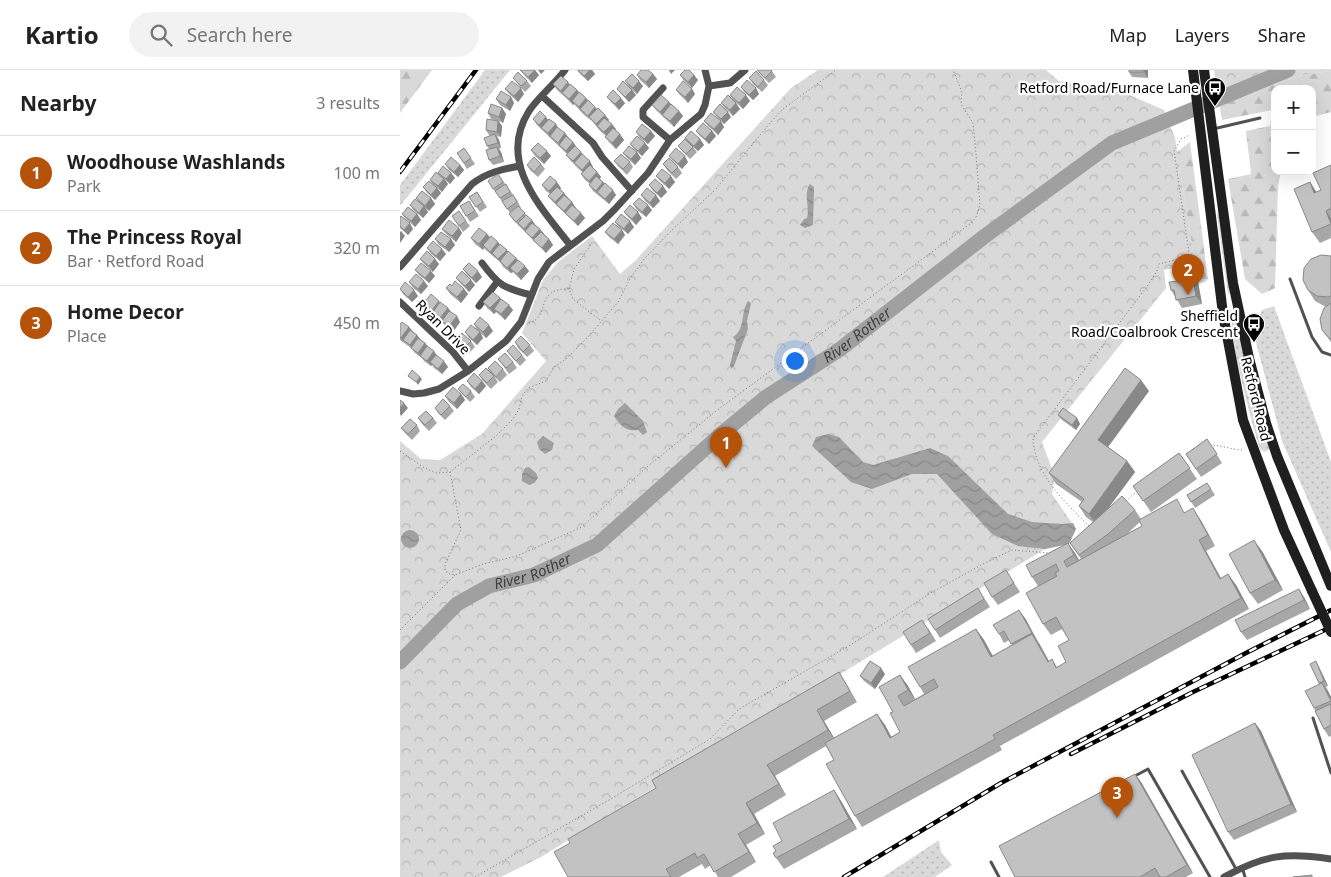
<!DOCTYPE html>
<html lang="en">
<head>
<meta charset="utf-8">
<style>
	:root { --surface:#fff; --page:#f2f2f2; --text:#222; --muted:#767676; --line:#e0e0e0; --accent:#b45309 }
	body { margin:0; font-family:"Noto Sans",sans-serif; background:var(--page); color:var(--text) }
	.controls { position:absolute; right:15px; top:15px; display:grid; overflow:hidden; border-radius:10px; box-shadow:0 5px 20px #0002 }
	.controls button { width:45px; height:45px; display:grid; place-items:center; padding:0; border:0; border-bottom:1px solid var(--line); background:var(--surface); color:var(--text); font:25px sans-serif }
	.you { position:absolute; left:394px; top:290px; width:18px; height:18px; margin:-12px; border:4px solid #fff; border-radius:50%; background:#1a73e8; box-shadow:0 0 0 8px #1a73e833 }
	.badge { display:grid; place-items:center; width:32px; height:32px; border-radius:50%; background:var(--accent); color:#fff; font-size:16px; font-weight:700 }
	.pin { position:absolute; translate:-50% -41px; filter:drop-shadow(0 1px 2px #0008) }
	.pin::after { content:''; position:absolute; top:26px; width:18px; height:15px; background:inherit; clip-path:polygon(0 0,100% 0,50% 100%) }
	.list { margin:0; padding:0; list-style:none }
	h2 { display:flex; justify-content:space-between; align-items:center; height:65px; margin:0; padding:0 20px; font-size:21px }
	h2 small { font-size:16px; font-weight:400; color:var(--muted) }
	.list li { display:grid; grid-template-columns:32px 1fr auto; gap:15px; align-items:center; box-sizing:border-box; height:75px; padding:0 20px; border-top:1px solid var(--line) }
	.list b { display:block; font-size:19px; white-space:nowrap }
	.list p { margin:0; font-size:16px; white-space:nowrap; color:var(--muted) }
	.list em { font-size:16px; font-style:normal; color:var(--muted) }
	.icon { flex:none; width:28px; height:28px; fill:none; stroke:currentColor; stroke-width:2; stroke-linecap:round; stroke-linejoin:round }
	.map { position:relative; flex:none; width:931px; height:807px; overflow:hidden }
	header { display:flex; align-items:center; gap:30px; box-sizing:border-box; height:70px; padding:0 25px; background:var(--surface); border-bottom:1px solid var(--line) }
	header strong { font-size:24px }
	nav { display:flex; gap:28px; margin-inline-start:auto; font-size:18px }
	.search { width:350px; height:45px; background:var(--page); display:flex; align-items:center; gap:12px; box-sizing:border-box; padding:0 18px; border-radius:28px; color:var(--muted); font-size:19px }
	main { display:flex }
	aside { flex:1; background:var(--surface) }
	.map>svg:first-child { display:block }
</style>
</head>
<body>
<header>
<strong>Kartio</strong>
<div class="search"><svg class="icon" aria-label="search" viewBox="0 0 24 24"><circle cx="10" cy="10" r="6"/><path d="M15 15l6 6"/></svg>Search here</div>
<nav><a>Map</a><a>Layers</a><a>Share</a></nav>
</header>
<main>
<aside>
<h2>Nearby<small>3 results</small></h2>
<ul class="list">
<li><span class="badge">1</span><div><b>Woodhouse Washlands</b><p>Park</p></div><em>100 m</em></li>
<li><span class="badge">2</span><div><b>The Princess Royal</b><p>Bar · Retford Road</p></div><em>320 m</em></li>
<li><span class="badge">3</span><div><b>Home Decor</b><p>Place</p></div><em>450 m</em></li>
</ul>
</aside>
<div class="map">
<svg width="931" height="807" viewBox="0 0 931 807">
	<defs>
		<pattern id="grass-dots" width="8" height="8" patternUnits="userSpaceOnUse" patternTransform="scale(1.25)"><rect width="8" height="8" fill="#d9d9d9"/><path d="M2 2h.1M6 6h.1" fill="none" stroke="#b8b8b8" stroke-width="1.8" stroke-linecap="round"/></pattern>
		<pattern id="forest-firs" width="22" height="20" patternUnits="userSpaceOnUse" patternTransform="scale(1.25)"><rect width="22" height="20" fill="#d9d9d9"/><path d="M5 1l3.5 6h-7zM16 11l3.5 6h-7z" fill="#b8b8b8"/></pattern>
		<pattern id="park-crowns" width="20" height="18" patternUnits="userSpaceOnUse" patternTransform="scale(1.25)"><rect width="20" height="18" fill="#d9d9d9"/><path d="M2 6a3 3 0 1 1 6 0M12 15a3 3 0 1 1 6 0" fill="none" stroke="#b8b8b8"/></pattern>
		<pattern id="water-waves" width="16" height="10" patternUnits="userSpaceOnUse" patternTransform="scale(1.25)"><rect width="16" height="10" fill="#a0a0a0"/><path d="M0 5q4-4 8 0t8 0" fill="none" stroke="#888"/></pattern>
	</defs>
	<rect width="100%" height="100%" fill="#fff"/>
	<path fill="url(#grass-dots)" d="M 85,0 L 110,0 L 0,136 L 0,115 Z
		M 819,143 L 830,223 L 828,224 L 817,144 Z
		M 874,236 L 931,392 L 931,482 L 882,371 L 853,261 L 862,240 Z
		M 833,246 L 837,248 L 870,379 L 864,382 L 860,379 C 854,360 826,258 833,246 Z
		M 539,770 L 541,782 L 552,795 L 535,807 L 483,807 Z"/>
	<path fill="url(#forest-firs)" d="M 0,0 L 32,0 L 0,43 Z
		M 931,1 L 931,42 L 912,47 L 912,19 L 875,19 L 875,101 L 881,101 L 878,116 L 875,218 L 862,224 L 845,209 L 828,109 L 851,104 L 846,61 L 870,56 L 872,40 L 822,50 L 819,33 L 903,5 Z
		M 790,72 L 808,209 L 805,212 L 798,213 L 777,82 Z"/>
	<path fill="url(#park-crowns)" d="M 418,0 L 646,0 L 659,11 L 725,23 L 764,40 L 775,68 L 795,194 L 764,200 L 766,218 L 642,372 L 655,407 L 652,424 L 676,459 L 669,474 L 645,479 L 141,787 L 101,807 L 0,807 L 0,371 L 21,389 L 40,390 L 82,364 L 146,291 L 122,263 L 143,210 L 158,192 L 192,166 L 220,204 L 236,190 L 391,18 Z
		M 814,0 L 931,0 L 931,1 L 903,5 L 819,33 Z"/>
	<path fill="url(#water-waves)" d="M 410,114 L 414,117 L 413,155 L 405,158 L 400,155 L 404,149 L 407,148 C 410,137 403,124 410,114 Z
		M 348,231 L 351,233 L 347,251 L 348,259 L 334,296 L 331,299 L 330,295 L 336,271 L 333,267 C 346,259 340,243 348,231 Z
		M 225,333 L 243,351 L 247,362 L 243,365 L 238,360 C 226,362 220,355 214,346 L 218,339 Z
		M 428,364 L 439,367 L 463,392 L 473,395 L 530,378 L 548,386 L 608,444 L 632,452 L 661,454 L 673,453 L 676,459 L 669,474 L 645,479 L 618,476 L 592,464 L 537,404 L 512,404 L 472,419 L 451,412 L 412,376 L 416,367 Z
		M 143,366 L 154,373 L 152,380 L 145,384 L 139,379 L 137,372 Z
		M 129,397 L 136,403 L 138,408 L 134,413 L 129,415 L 122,411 L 122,404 L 125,398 Z
		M1 469a9 9 0 1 1 18 0a9 9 0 1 1-18 0Z"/>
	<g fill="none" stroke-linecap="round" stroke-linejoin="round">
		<path stroke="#a0a0a0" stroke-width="15" id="s1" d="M 0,592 L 57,534 L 89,516 L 134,505 L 197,475 L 320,365 L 366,327 L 439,280 L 585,166 L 712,73 L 888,0"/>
		<path stroke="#747474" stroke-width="1" stroke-dasharray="1 2.5" stroke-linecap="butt" d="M 169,219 L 174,199 L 190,176 L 189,172
			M 129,253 C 151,247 134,218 169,219 L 173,229 L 200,250
			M 810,375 C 822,375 832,380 843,380
			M 0,381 L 23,397 L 36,403 L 50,402 L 96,366 L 113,349 L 119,339 L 122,326 L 128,318 L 146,311 L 154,297 L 166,289 L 188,267 L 218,232 L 231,207 L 245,188 L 271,161 L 315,120 L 369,54 L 383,39 L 436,0
			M 50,402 L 61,460 L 45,494 L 45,501 L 50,504 L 55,505 L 83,494 L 117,486 L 182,457 L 248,396 L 320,338 L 570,154 L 576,147 L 580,135 L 576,84 L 573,53 L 561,34 L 562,22 L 553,0
			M 726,431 L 736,422
			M 689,456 C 665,432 634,404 633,368 L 748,215 L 757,201 L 759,194 L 787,187 L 789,183 L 774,81 L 781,69 L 790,65
			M 0,560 L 55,505
			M 75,807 L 209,730 L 310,669 L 339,639 L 449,576 L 529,524 L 583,494 L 612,480 L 649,483"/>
		<path stroke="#525252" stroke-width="3" d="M 813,59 L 860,48
			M 890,209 L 912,267 L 922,282 L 931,285
			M 913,648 L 931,703
			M 782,701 L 836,799
			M 733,707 L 748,699 L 810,807
			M 591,792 L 599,807
			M 842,797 L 845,807"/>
		<path stroke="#525252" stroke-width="7" d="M 165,0 C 154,15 139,26 129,41 C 97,92 140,136 170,175
			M 309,16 L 330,13 L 345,0
			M 263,18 L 243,40 L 243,47 L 270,70
			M 142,26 L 193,73 L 202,87 L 232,121
			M 82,193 C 99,216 104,218 131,225
			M 0,197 L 72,114 C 86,103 102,99 120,96
			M 0,232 L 53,282 L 68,301
			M 79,236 L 97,212
			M 0,321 L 13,324 L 24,323 L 39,319 L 68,301 L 106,271 L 121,252 L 138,209 L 149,192 L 203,151 L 215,139 L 248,103 L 270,70 L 301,44 L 305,35 L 309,16 L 305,0
			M 824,807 C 864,785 885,782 931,789"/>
		<path stroke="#1f1f1f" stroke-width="10" d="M 793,0 L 823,244 L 843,350 L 884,460 L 912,521
			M 804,0 L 833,213 L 849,288 L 866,353 L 877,386 L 931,516"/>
		<g stroke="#000" stroke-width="4.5">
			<path id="rail" d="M 0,102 L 76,0
				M 671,684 L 793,622 L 931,557
				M 444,807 L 601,713 L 846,583 L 931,540"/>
		</g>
		<use href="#rail" stroke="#fff" stroke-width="2.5" stroke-dasharray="8" stroke-linecap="butt"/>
		<path stroke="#1f1f1f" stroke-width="10" d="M 912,521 L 931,562"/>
	</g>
	<path fill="#a7a7a7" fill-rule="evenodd" d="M 120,0 L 139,5 L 132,13 L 124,5 Z
		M 177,0 L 192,0 L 195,4 L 188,11 L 180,4 Z
		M 357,0 L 372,1 L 376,7 L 369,13 L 360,4 Z
		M 748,0 L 748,8 L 732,7 L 729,2 Z
		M 253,4 L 257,9 L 249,18 L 240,10 L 237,5 Z
		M 280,5 L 294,5 L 298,10 L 292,18 L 284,11 Z
		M 113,8 L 127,11 L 131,16 L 125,22 L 117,13 Z
		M 349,8 L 364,10 L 368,15 L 362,22 L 353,14 Z
		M 225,11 L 243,16 L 237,24 L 229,17 Z
		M 153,14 L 170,14 L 186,28 L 197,39 L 205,45 L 209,50 L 208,51 L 224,70 L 216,79 L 209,72 L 205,67 L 206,66 L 201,62 L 192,51 L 184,45 L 174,34 L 173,35 L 166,28 L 157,20 Z
		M 341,17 L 356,18 L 359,24 L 353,30 L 344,22 Z
		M 105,19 L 124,24 L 118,32 L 109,24 Z
		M 217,19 L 232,20 L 236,25 L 229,32 L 221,24 Z
		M 292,19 L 295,24 L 288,33 L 280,25 L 276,20 Z
		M 330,25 L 350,31 L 343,39 L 333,30 Z
		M 111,27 L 114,33 L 110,41 L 100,35 L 96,29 Z
		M 207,27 L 225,33 L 219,40 L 211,32 Z
		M 269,32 L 271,34 L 279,41 L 283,46 L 274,57 L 256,40 L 252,35 Z
		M 321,33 L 340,39 L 333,46 L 325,38 Z
		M 102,38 L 106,44 L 103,53 L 99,51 L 102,56 L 101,67 L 97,66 L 99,70 L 101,78 L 99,79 L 101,82 L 104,92 L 93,95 L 89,90 L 89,79 L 87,76 L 91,66 L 89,65 L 86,60 L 97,51 L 91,49 L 88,43 Z
		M 313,42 L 331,47 L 324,54 L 317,47 Z
		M 146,47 L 148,50 L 156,54 L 158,58 L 165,63 L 169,68 L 173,72 L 177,78 L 193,97 L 192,98 L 197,102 L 201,107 L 200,109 L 216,125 L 209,134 L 193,121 L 189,115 L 190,114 L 185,110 L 181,104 L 183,103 L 170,90 L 166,85 L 167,84 L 137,55 L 133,49 Z
		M 304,51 L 324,57 L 318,65 L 308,56 Z
		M 251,61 L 255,66 L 248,74 L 240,68 L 236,62 Z
		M 296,61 L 312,61 L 316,66 L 309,74 L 300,66 Z
		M 285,68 L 300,69 L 304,75 L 298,81 L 293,77 L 297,82 L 290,89 L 282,81 L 278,76 L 289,73 Z
		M 245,73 L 249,78 L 242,86 L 234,79 L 230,74 Z
		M 64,78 L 75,94 L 67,99 L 57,83 Z
		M 131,80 L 151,86 L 144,94 L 135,86 Z
		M 223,83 L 241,88 L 235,95 L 227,88 Z
		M 269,86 L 288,92 L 282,99 L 273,91 Z
		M 214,91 L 230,92 L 233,97 L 227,105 L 218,96 Z
		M 45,94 L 60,95 L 64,100 L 58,107 L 49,100 Z
		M 141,94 L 145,99 L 138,107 L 130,100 L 127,95 Z
		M 263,94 L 278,97 L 282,103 L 276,109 L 267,100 Z
		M 931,95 L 931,168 L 920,173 L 912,162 L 910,112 L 916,122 L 921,120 Z
		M 38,103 L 51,103 L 55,108 L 50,114 L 45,110 L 48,114 L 42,122 L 37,118 L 41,123 L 35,130 L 27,123 L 23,117 L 33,115 L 30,110 L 41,106 Z
		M 98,104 L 117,130 L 121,138 L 120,138 L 144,164 L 149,169 L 153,175 L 146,183 L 113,150 L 109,144 L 110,143 L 97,124 L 93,119 Z
		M 256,106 L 275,112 L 269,119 L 260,111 Z
		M 142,115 L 161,118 L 160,119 L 172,132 L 175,138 L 185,148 L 178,156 L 152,131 L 148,126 L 150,124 L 146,121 Z
		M 249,115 L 263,116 L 267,122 L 261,128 L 253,121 Z
		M 77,122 L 87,137 L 80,142 L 69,127 Z
		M 241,125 L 260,131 L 253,138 L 245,131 Z
		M 16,128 L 31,128 L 35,134 L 29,141 L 25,138 L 28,142 L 23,148 L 14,141 L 10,135 L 19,132 Z
		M 69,131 L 79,146 L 70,152 L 60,136 Z
		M 233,134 L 252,140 L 246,147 L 237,140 Z
		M 224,142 L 242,148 L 236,155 L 228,147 Z
		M 2,144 L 17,144 L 21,150 L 15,157 L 6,149 Z
		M 52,146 L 66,151 L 70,156 L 63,162 Z
		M 0,147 L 13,159 L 8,165 L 0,158 Z
		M 215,152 L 234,157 L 228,164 L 219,157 Z
		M 59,158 L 62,163 L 56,172 L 46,164 L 42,159 Z
		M 222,160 L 225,165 L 218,174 L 209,167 L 205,162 Z
		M 87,164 L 90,167 L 99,174 L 116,188 L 129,201 L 121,210 L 113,202 L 111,203 L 103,197 L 101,193 L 87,181 L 84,178 L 83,180 L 75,174 L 71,168 Z
		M 35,169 L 51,169 L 55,175 L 49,182 L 39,175 Z
		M 27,178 L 42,179 L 46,184 L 40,191 L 31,184 Z
		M 931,186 L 931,272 L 922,260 L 926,237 L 915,231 L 908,220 Z
		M 20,189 L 35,189 L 39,194 L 33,202 L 24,194 Z
		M 63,199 L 82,207 L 76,213 L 67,205 Z
		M 15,200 L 35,206 L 29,213 L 19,205 Z
		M 56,208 L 71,210 L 75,215 L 69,222 L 60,213 Z
		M 779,211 L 798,212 L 802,234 L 782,238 L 771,220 Z
		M 9,212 L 28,216 L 21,224 L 13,218 Z
		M 52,216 L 64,219 L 68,224 L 61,233 L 50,224 L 46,218 Z
		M 0,219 L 18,226 L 12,232 L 3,224 Z
		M 100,228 L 113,240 L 105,250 L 96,242 L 94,244 L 87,238 L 83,232 Z
		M 41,233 L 48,238 L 60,252 L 53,262 L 45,256 L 42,251 L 36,246 L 27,240 L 23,234 Z
		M 0,254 L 9,257 L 21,270 L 25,273 L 48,297 L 42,304 L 34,298 L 32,295 L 31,296 L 24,291 L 22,288 L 15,283 L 11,278 L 0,270 Z
		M 74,254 L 93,261 L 86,268 L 77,260 Z
		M 65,262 L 80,262 L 83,268 L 77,275 L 69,268 Z
		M 56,270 L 71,271 L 75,277 L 68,284 L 59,275 Z
		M 115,272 L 130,275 L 134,281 L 127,287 L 118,278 Z
		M 107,281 L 122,285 L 126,290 L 120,296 L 111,286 Z
		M 98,289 L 113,292 L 117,298 L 109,304 Z
		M 88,298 L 103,299 L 107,305 L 100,312 L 91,303 Z
		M 79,305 L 94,306 L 98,312 L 91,319 L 83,311 Z
		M 67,311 L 82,311 L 86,316 L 79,324 L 71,317 Z
		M 58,319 L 71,321 L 75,327 L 70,332 L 62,324 Z
		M 749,321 L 708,377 L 727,391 L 735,402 L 709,437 L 735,440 L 741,449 L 786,442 L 800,449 L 815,476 L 806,481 L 821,508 L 828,504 L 836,515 L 849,539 L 600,676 L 602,680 L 462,757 L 455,746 L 434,690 L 426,676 L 375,706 L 386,725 L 354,744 L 365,764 L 346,775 L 356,792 L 331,807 L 318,807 L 311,795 L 305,799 L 302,794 L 279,807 L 168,807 L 170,773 L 439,602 L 446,613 L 457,632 L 424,651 L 434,668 L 477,644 L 485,655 L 491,667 L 500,662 L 493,642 L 500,605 L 508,616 L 515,629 L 524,624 L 520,617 L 576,559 L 584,570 L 592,586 L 612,575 L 609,570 L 604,573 L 599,564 L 625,548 L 649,591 L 652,589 L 657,597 L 666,592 L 669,570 L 662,559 L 651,565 L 643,554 L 638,516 L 632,507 L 675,483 L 679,490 L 681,489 L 670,473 L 693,452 L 686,447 L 679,436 L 682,432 L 656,414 L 649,403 ZM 740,452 L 742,456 L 728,463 Z
		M 61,324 L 65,330 L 57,339 L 49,332 L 45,326 Z
		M 50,336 L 54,341 L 45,350 L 38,343 L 35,338 Z
		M 658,345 L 677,348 L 680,354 L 676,360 L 662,350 Z
		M 18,348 L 33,348 L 37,353 L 29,361 L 22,354 Z
		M 17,355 L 20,361 L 12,370 L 5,363 L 1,358 Z
		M 807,369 L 822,393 L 801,407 L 786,384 Z
		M 779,383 L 797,409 L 751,442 L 733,416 Z
		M 807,413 L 815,425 L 795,438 L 787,425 Z
		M 862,481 L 883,520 L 858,534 L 850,523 Z
		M 611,508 L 620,522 L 598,535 L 592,527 Z
		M 583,526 L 590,537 L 540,568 L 535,560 Z
		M 904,527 L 910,539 L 847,570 L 841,562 Z
		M 528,558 L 536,571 L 516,583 L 511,575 Z
		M 910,594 L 919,597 L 928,616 L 926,617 L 931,627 L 931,666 L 929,667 L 924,659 L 914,638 L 919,614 Z
		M 485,604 L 475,619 L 464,611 L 460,606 Z
		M 855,653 L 861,661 L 897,742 L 834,770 L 828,762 Z
		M 735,704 L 741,712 L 793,803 L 786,807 L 615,807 Z
		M 434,720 L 441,731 L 457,759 L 384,799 L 376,788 L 376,781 L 382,771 Z"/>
	<path fill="#888" d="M 135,0 L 139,5 L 132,13 L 128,7 Z
		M 138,0 L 145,0 L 141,4 Z
		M 190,0 L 192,0 L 195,4 L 188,11 L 184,6 Z
		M 269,0 L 275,0 L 271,4 Z
		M 744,0 L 748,0 L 748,8 L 744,2 Z
		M 253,4 L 257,9 L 249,18 L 246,12 Z
		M 294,5 L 298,10 L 292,18 L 288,12 Z
		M 239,11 L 243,16 L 237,24 L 233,18 Z
		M 168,12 L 172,18 L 163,24 L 161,21 Z
		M 121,18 L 124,24 L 118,32 L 114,26 Z
		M 356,18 L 359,24 L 353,30 L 349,25 Z
		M 292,19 L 295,24 L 288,33 L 285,27 Z
		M 177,20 L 181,26 L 172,31 L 174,34 L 173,35 L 169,29 Z
		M 232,20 L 236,25 L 229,32 L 225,27 Z
		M 346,25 L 350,31 L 343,39 L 339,33 Z
		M 111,27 L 114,33 L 110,41 L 106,35 Z
		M 186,28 L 190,34 L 180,40 L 179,37 Z
		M 221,28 L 225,33 L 219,40 L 215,34 Z
		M 269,32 L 273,37 L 264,47 L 260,42 Z
		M 336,33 L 340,39 L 333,46 L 330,40 Z
		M 195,37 L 199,42 L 189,47 L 192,51 L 188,46 Z
		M 102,38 L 106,44 L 103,53 L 99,47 Z
		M 279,41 L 283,46 L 274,57 L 270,51 Z
		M 328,42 L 331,47 L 324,54 L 321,49 Z
		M 205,45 L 209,50 L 200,59 L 196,54 Z
		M 146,47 L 150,53 L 141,58 L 143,61 L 139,55 Z
		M 98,51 L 102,56 L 101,67 L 97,62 Z
		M 321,51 L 324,57 L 318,65 L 314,59 Z
		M 156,54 L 159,60 L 150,67 L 148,63 Z
		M 212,54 L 216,59 L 208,68 L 204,62 Z
		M 251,61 L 255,66 L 248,74 L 244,69 Z
		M 312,61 L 316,66 L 309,74 L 305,69 Z
		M 165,63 L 169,69 L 162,78 L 158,73 Z
		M 95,64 L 99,70 L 101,78 L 98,73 Z
		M 220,64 L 224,70 L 216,79 L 212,73 Z
		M 300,69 L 304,75 L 298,81 L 294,76 Z
		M 173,72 L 177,78 L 170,87 L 166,81 Z
		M 245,73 L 249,78 L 242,86 L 238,81 Z
		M 97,77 L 101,82 L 104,92 L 100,86 Z
		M 147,81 L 151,86 L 144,94 L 140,88 Z
		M 181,82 L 185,87 L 177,96 L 173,91 Z
		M 237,82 L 241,88 L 235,95 L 231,89 Z
		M 285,86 L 288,92 L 282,99 L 278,94 Z
		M 190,91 L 193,97 L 185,106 L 182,100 Z
		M 60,95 L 64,100 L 58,107 L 54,102 Z
		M 197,102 L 201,107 L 193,117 L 189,111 Z
		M 51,103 L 55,108 L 50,114 L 46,109 Z
		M 271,106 L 275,112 L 269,119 L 265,113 Z
		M 44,109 L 48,114 L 42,122 L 38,116 Z
		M 157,112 L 161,118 L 153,127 L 149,121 Z
		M 203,112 L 207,117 L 197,122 L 200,126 L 196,121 Z
		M 910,112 L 917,123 L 914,123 Z
		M 263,116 L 267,122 L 261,128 L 257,123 Z
		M 37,118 L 41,123 L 35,130 L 31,125 Z
		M 213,120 L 216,125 L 209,134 L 205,129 Z
		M 164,123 L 168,128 L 156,134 L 159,138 L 155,132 Z
		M 256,125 L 260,131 L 253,138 L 250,133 Z
		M 31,128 L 35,134 L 29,141 L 25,136 Z
		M 172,132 L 176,138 L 168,146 L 164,141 Z
		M 248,135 L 252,140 L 246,147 L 242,142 Z
		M 24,136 L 28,142 L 23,148 L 19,143 Z
		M 926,141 L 931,148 L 931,153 Z
		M 238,142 L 242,148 L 236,155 L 232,149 Z
		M 181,143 L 185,148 L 178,156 L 174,151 Z
		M 17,144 L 21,150 L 15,157 L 11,151 Z
		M 132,150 L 136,156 L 126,162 L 124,159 Z
		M 230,151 L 234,157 L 228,164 L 224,159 Z
		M 10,153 L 13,159 L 8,165 L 4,160 Z
		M 59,158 L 62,163 L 56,172 L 52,166 Z
		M 140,159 L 144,164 L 136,173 L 132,168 Z
		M 222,160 L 225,165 L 218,174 L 214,169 Z
		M 1,161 L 5,166 L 0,173 L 0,162 Z
		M 87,164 L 91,169 L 83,175 L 84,178 L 83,180 L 79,174 Z
		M 51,169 L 55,175 L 49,182 L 45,177 Z
		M 149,169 L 153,175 L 146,183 L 142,178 Z
		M 98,172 L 102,177 L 92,183 L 94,187 L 90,182 Z
		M 42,179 L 46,184 L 40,191 L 36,186 Z
		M 107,180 L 110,185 L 101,193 L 98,189 Z
		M 116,188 L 120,194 L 110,198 L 113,202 L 111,203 L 107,198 Z
		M 35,189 L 39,194 L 33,202 L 29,196 Z
		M 125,196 L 129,201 L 121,210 L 117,204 Z
		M 31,201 L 35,206 L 29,213 L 25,208 Z
		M 78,201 L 82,207 L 76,213 L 72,208 Z
		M 792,204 L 798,212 L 802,234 L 796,226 Z
		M 71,210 L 75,215 L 69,222 L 65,216 Z
		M 24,211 L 28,216 L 21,224 L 18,219 Z
		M 64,219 L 68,224 L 61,233 L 57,227 Z
		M 14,220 L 18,226 L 12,232 L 8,227 Z
		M 100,228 L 104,233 L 94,239 L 96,242 L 94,244 L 90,238 Z
		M 39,231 L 43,236 L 33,242 L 35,246 L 32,240 Z
		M 109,235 L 113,240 L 105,250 L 101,244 Z
		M 48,238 L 52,244 L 44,253 L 40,248 Z
		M 57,246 L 60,252 L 53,262 L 49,256 Z
		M 89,255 L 93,261 L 86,268 L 83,262 Z
		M 9,257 L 13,262 L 3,270 L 5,273 L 1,268 Z
		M 80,262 L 83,268 L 77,275 L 73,270 Z
		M 17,265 L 21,270 L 14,280 L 10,275 Z
		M 25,273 L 29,279 L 20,286 L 22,289 L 18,283 Z
		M 34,281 L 38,287 L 30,292 L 32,295 L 31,296 L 27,291 Z
		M 44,291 L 48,297 L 42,304 L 38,299 Z
		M 20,307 L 22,309 L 18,315 L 16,312 Z
		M 741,310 L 749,321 L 705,381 L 698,370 Z
		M 82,311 L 86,316 L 79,324 L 75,319 Z
		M 61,324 L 65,330 L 57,339 L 54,333 Z
		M 4,333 L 8,338 L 1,346 L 0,344 L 0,338 Z
		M 677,348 L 680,354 L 676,360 L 672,355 Z
		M 727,391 L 735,402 L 696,455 L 689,444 Z
		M 793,438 L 800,449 L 815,476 L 808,465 Z
		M 799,470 L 806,481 L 827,520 L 820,509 Z
		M 854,470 L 862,481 L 883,520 L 875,510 Z
		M 668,473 L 675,483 L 682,496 L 674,485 Z
		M 828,504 L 836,515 L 849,539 L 841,528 Z
		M 899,519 L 904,527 L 910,539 L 904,530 Z
		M 619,540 L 625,548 L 637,571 L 632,563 Z
		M 576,559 L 584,570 L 599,597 L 591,587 Z
		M 632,564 L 640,575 L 655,603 L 648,592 Z
		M 916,591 L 919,597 L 928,616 L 924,611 Z
		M 481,598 L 485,604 L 475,619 L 471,613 Z
		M 500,605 L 508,616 L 516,631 L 508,620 Z
		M 922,613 L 928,621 L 931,627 L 931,631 Z
		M 417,640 L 424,651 L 436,671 L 428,660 Z
		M 477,644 L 485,655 L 498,679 L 490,668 Z
		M 855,653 L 861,661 L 897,742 L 891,734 Z
		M 367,695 L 375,706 L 386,725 L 379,714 Z
		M 735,704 L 741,712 L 793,803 L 787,795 Z
		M 434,720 L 441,731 L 457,759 L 449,749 Z
		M 346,733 L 354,744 L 365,764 L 357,753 Z
		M 338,764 L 346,775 L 356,792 L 349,782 Z"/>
	<path fill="#c2c2c2" stroke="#888" d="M 120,0 L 135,0 L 128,7 Z
		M 178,0 L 190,0 L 184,6 Z
		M 241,0 L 248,0 L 253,4 L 246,12 L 237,5 Z
		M 285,0 L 289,0 L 294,5 L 288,12 L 280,5 Z
		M 357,0 L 371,0 L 372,1 L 365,8 Z
		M 729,0 L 744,0 L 744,2 L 729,2 Z
		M 356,1 L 364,10 L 358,17 L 349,8 Z
		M 118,2 L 127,11 L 121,16 L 113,8 Z
		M 232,4 L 239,11 L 233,18 L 225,11 Z
		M 161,6 L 168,12 L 161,21 L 153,14 Z
		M 347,10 L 356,18 L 349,25 L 341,17 Z
		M 112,11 L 121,18 L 114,26 L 105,19 Z
		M 223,11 L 232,20 L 225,27 L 217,19 Z
		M 283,11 L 292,19 L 285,27 L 276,20 Z
		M 170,14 L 177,20 L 169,29 L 162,23 Z
		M 337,17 L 346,25 L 339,33 L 330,25 Z
		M 213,20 L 221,28 L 215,34 L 207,27 Z
		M 101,21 L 111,27 L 106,35 L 96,29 Z
		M 179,22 L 186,28 L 179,37 L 172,31 Z
		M 261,25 L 269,32 L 260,42 L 252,35 Z
		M 328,25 L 336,33 L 330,40 L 321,33 Z
		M 188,30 L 195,37 L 188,46 L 180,39 Z
		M 91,34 L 102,38 L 99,47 L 88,43 Z
		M 271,34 L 279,41 L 270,51 L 262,45 Z
		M 320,34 L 328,42 L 321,49 L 313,42 Z
		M 198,38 L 205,45 L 196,54 L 189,47 Z
		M 140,41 L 146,47 L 139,55 L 133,49 Z
		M 311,43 L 321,51 L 314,59 L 304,51 Z
		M 204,48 L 212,54 L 204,62 L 197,56 Z
		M 87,49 L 98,51 L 97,62 L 86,60 Z
		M 149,49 L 156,54 L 148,63 L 141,58 Z
		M 303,53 L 312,61 L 305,69 L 296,61 Z
		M 242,54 L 251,61 L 244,69 L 236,62 Z
		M 157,57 L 165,63 L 158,73 L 150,66 Z
		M 213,58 L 220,64 L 212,73 L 205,67 Z
		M 291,61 L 300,69 L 294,76 L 285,68 Z
		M 95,64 L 98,73 L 87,76 L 84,68 Z
		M 166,66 L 173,72 L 166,81 L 159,75 Z
		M 237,66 L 245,73 L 238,81 L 230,74 Z
		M 285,69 L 293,77 L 286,84 L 278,76 Z
		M 138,73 L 147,81 L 140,88 L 131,80 Z
		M 175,76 L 181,82 L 173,91 L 166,85 Z
		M 229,76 L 237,82 L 231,89 L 223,83 Z
		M 97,77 L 100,86 L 89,90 L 86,80 Z
		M 64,78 L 71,88 L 64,93 L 57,83 Z
		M 276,78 L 285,86 L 278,94 L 269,86 Z
		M 182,84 L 190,91 L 182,100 L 174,93 Z
		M 221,84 L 230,92 L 223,99 L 214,91 Z
		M 51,87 L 60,95 L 54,102 L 45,94 Z
		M 134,87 L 141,94 L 134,102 L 127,95 Z
		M 269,88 L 278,97 L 272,103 L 263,94 Z
		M 190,95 L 197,102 L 189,111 L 181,104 Z
		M 931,95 L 931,138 L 926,141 L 931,154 L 912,162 L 894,119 L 910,112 L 914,123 L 921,120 L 913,103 Z
		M 43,96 L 51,103 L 46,109 L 38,103 Z
		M 262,99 L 271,106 L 265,113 L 256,106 Z
		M 36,102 L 44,109 L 38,116 L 30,110 Z
		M 98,104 L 103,112 L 93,119 L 88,111 Z
		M 150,106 L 157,112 L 149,121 L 142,115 Z
		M 196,106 L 203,112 L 196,121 L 189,115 Z
		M 255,109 L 263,116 L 257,123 L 249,115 Z
		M 29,111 L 37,118 L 31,125 L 23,117 Z
		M 205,113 L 213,120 L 205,129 L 197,122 Z
		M 106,114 L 110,122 L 100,128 L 95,121 Z
		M 157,117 L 164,123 L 155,132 L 148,126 Z
		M 247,118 L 256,125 L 250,133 L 241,125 Z
		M 22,121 L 31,128 L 25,136 L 16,128 Z
		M 77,122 L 83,132 L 76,137 L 69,127 Z
		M 113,125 L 117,132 L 107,139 L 102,131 Z
		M 164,125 L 172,132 L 164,141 L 156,134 Z
		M 239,128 L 248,135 L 242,142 L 233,134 Z
		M 15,129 L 24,136 L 19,143 L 10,135 Z
		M 69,131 L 75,141 L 66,146 L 60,136 Z
		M 172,135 L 181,143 L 174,151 L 165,143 Z
		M 230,135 L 238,142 L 232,149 L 224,142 Z
		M 118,136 L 125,143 L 116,152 L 109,144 Z
		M 8,137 L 17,144 L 11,151 L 2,144 Z
		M 59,141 L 66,151 L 59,156 L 52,146 Z
		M 221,144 L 230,151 L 224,159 L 215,152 Z
		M 126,145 L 132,150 L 124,159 L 118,153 Z
		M 1,146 L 10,153 L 4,160 L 0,156 L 0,147 Z
		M 49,150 L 59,158 L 52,166 L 42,159 Z
		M 132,153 L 140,159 L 132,168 L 125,161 Z
		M 213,153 L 222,160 L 214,169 L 205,162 Z
		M 79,158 L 87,164 L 79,174 L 71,168 Z
		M 41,162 L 51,169 L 45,177 L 35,169 Z
		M 141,162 L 149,169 L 142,178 L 133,170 Z
		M 91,166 L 98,172 L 90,182 L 83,175 Z
		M 33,171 L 42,179 L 36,186 L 27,178 Z
		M 100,174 L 107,180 L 98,189 L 92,183 Z
		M 27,181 L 35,189 L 29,196 L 20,189 Z
		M 108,181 L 116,188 L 107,198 L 100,191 Z
		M 921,185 L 931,186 L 931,226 L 928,227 L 917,226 L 908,220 L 903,210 L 904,198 L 911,189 Z
		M 118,190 L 125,196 L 117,204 L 110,198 Z
		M 21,193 L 31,201 L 25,208 L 15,200 Z
		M 69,193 L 78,201 L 72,208 L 63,199 Z
		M 62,201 L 71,210 L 65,216 L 56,208 Z
		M 16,204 L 24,211 L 18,219 L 9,212 Z
		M 792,204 L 796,226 L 776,230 L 774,220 L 771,220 L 769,212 L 779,211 L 778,207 Z
		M 55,211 L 64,219 L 57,227 L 46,218 L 50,214 L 52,216 Z
		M 5,212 L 14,220 L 8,227 L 0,219 Z
		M 93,222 L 100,228 L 90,238 L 83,232 Z
		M 31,224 L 39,231 L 32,240 L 23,234 Z
		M 101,229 L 109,235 L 101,244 L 94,239 Z
		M 40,232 L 48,238 L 40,248 L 33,242 Z
		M 931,233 L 931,269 L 929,268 L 922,260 L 920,249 L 924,238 Z
		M 49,241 L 57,246 L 49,256 L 42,251 Z
		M 80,247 L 89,255 L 83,262 L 74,254 Z
		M 2,252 L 9,257 L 1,268 L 0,267 L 0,254 Z
		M 71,255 L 80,262 L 73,270 L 65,262 Z
		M 10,260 L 17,265 L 10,275 L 3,270 Z
		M 62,263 L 71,271 L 64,278 L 56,270 Z
		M 121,266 L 130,275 L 123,282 L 115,272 Z
		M 18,268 L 25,273 L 18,283 L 11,278 Z
		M 113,275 L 122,285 L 116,291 L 107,281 Z
		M 27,276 L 34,281 L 27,291 L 20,286 Z
		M 105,283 L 113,292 L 106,298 L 98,289 Z
		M 36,285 L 44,291 L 38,299 L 30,292 Z
		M 95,291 L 103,299 L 96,307 L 88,298 Z
		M 86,298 L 94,306 L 87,313 L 79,305 Z
		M 725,298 L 741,310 L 698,370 L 727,391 L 689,444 L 679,436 L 684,429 L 649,403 Z
		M 12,300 L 20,307 L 16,312 L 8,306 Z
		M 74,303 L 82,311 L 75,319 L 67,311 Z
		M 63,314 L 71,321 L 66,327 L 58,319 Z
		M 53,317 L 61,324 L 54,333 L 45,326 Z
		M 43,329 L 50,336 L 41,345 L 35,338 Z
		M 0,330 L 4,333 L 0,338 Z
		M 663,338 L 677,348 L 672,355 L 658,345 Z
		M 26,341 L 33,348 L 25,355 L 18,348 Z
		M 10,349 L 17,355 L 8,364 L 1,358 Z
		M 807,369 L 817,384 L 796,399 L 786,384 Z
		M 779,383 L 790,398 L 743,431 L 733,416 Z
		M 807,413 L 811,419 L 791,432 L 787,425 Z
		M 722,426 L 735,440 L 708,464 L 679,485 L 670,473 Z
		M 777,429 L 784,443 L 793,438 L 808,465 L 799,470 L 820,509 L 828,504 L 841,528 L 593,665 L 595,669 L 455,746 L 426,694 L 434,690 L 425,673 L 477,644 L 490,668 L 500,662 L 490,643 L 493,642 L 479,617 L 500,605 L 508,620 L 498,626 L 504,636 L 538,617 L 534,609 L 520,617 L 508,597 L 576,559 L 591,587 L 632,564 L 648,592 L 652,589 L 656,598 L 666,592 L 658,576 L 669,570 L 656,547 L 643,554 L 626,523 L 657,506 L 655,503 L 659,501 L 656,494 L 632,507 L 626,495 L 668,473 L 674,485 L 664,491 L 667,497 L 742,456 L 739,450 Z
		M 854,470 L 875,510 L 850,523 L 829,484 Z
		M 606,500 L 614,513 L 592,527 L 584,513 Z
		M 578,518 L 584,529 L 535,560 L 528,549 Z
		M 899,519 L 904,530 L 841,562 L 835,550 Z
		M 619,540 L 632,563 L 611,574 L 604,561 L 599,564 L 593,555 Z
		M 522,550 L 530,563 L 511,575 L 503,562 Z
		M 470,591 L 481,598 L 471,613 L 460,606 Z
		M 916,591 L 924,611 L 919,613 L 910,594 Z
		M 439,602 L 450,621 L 417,640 L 428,660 L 367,695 L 379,714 L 346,733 L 357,753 L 338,764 L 349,782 L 314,802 L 304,784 L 297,788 L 295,783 L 266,799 L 271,807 L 168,807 L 154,782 L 170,773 L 168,769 L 256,718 L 252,710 Z
		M 922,613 L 931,631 L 914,638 L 905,621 Z
		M 931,634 L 931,655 L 924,659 L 915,641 Z
		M 855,653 L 891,734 L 828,762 L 792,685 Z
		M 735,704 L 787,795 L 766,807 L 760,807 L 755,798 L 740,807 L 615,807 L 599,776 Z
		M 434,720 L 449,749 L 376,788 L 373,783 L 376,781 L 373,776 L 382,771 L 373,753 Z
		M 912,805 L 912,807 L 893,807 Z"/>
	<defs>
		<g id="bus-pin" transform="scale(1.125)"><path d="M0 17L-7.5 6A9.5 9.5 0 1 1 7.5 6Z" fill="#000" stroke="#fff"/><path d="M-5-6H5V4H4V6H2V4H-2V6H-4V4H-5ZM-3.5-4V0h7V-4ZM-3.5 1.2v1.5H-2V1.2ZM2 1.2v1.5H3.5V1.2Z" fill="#fff"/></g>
	</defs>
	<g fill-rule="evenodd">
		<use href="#bus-pin" x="815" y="18"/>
		<use href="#bus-pin" x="854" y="254"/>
	</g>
	<g text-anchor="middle" stroke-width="4.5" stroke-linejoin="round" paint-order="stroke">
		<g font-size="14" fill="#000" stroke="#fff" text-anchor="end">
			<text x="799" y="23">Retford Road/Furnace Lane</text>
			<text x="838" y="251">Sheffield<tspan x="838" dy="16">Road/Coalbrook Crescent</tspan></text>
		</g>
		<g font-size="14" fill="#000" stroke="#fff">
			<text transform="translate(43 257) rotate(45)" y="5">Ryan Drive</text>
			<text transform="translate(856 329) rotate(76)" y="5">Retford Road</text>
		</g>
		<g font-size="15" font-style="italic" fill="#414141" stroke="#fff">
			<text dy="5" stroke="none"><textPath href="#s1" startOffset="569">River Rother</textPath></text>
			<text dy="5" stroke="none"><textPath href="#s1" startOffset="164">River Rother</textPath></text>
		</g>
	</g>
</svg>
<div class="controls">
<button>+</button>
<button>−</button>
</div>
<div class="you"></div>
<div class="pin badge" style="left:326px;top:398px">1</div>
<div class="pin badge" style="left:788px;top:225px">2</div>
<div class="pin badge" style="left:717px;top:748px">3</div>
</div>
</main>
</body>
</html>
